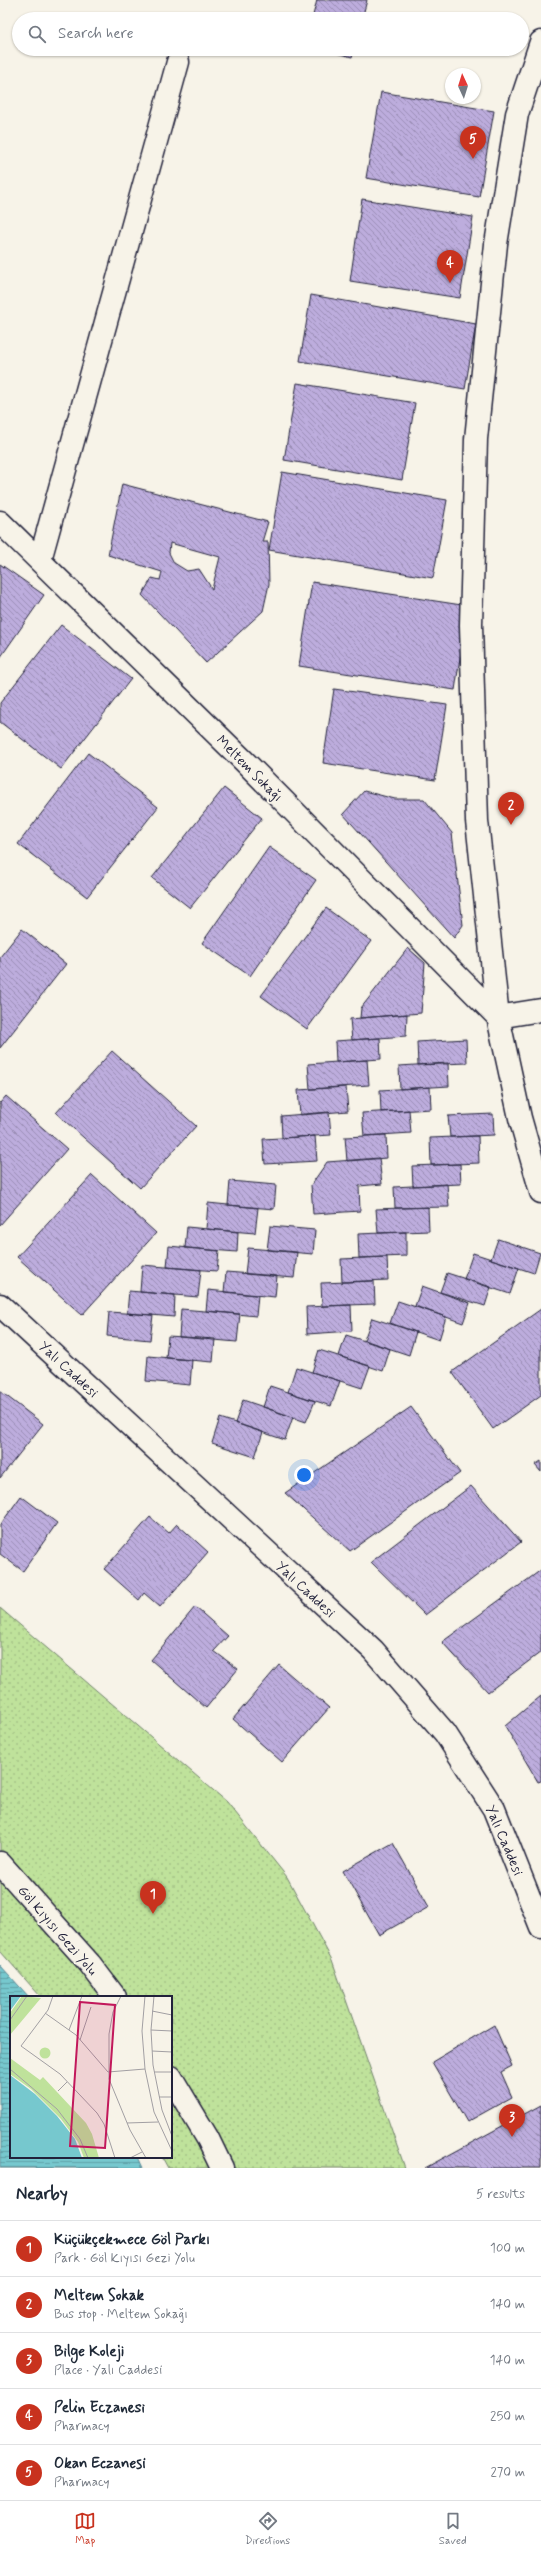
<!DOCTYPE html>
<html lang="en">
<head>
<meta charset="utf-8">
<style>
	:root { --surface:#fff; --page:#f2f2f3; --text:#1f2937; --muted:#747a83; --line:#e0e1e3; --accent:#c8321e }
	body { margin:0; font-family:Mynerve,sans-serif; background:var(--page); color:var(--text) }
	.compass { position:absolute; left:445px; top:68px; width:36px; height:36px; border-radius:50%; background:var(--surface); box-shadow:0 1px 3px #0004; rotate:356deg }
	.you { position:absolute; left:304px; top:1475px; width:14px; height:14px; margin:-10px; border:3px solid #fff; border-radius:50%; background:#1a73e8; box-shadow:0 0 0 6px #1a73e833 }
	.badge { display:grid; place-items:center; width:26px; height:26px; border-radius:50%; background:var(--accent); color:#fff; font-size:13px; font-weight:700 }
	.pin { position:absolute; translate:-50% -33px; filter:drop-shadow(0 1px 2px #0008) }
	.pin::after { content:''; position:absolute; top:21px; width:14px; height:12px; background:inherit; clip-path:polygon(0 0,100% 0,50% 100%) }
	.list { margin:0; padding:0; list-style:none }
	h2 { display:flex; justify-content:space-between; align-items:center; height:52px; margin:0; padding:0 16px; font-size:17px }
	h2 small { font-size:13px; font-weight:400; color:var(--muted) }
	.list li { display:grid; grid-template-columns:26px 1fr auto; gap:12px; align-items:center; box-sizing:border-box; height:56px; padding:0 16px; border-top:1px solid var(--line) }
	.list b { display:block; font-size:15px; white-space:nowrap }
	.list p { margin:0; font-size:13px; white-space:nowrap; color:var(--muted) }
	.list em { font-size:13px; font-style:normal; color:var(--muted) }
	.icon { flex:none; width:22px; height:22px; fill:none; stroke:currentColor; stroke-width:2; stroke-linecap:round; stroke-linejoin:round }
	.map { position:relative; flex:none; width:541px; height:2168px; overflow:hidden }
	.search { position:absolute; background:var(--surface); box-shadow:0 1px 3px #0004; left:12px; right:12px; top:12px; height:44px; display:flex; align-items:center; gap:10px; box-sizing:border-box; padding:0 14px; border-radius:22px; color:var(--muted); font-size:15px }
	.sheet { height:332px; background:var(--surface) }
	nav { display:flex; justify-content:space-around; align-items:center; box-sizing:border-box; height:56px; border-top:1px solid var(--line); background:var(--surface); font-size:11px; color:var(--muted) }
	nav a { display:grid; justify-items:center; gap:2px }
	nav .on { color:var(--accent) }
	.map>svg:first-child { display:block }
</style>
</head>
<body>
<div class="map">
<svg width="541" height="2168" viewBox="0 0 541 2168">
	<defs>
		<pattern id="grass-dots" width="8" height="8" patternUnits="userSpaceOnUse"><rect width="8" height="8" fill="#bfe29b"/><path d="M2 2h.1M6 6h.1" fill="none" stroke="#a4c286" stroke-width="1.8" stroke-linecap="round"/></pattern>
		<pattern id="water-rules" width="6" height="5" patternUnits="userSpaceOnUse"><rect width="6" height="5" fill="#76c8ce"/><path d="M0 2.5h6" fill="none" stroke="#60a2a8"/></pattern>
		<pattern id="building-back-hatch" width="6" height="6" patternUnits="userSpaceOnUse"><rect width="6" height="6" fill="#bdaddd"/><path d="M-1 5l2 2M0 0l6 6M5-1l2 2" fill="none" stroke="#998cb4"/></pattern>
	</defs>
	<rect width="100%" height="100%" fill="#f7f3e8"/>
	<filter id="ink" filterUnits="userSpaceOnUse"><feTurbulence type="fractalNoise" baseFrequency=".025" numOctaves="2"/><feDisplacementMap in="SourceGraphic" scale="8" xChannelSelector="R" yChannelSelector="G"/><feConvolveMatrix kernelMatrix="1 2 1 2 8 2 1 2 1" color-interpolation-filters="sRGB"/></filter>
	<g filter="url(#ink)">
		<path fill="url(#grass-dots)" stroke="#70826b" d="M 0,1608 L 227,1802 L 287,1877 L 332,1960 L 405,2168 L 168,2168 L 162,2157 L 171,2157 L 171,1997 L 41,1997 L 0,1951 Z"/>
		<path fill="url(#water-rules)" stroke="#548693" d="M 0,1965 L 29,1997 L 11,1997 L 11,2157 L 138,2157 L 143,2168 L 0,2168 Z"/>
		<path fill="url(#building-back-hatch)" stroke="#22223b" fill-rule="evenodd" d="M 317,0 L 367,0 L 362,19 L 312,19 Z
			M 320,49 L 354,49 L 352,57 Z
			M 381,92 L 494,111 L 479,197 L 366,178 Z
			M 362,199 L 473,217 L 460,298 L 350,281 Z
			M 311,295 L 476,324 L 465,389 L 300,361 Z
			M 297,383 L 415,403 L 402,480 L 284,460 Z
			M 282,472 L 447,500 L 433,578 L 269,550 Z
			M 122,484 L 268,522 L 262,542 L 268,542 L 269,584 L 263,611 L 206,663 L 142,595 L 152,578 L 160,580 L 162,572 L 108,555 ZM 170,543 L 220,557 L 212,589 L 199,569 L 187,571 L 174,563 L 169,553 Z
			M 0,564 L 44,595 L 0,658 Z
			M 312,582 L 468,606 L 455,690 L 299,666 Z
			M 61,625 L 131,679 L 61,769 L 0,722 L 0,703 Z
			M 334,689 L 447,705 L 435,780 L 323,763 Z
			M 88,753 L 158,807 L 87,897 L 18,844 Z
			M 224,788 L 262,818 L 190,908 L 152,878 Z
			M 364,791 L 395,799 L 424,799 L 452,833 L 463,925 L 454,938 L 343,814 Z
			M 269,847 L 316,880 L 250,976 L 202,943 Z
			M 326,908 L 371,941 L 307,1029 L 261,996 Z
			M 22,929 L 66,964 L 0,1048 L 0,957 Z
			M 408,948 L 425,963 L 421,1013 L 360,1018 L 361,1008 Z
			M 407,1014 L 406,1036 L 352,1040 L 350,1019 Z
			M 380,1038 L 381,1059 L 336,1062 L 335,1041 Z
			M 466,1039 L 467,1063 L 418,1065 L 417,1042 Z
			M 112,1051 L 196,1126 L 140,1188 L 56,1113 Z
			M 367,1060 L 369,1085 L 310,1089 L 308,1064 Z
			M 448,1063 L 449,1086 L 400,1089 L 399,1066 Z
			M 346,1087 L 348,1111 L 300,1115 L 298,1090 Z
			M 430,1087 L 431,1109 L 381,1112 L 380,1090 Z
			M 6,1096 L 67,1149 L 0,1225 L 0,1103 Z
			M 409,1110 L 411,1133 L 364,1136 L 362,1113 Z
			M 329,1112 L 331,1135 L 282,1138 L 281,1116 Z
			M 493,1114 L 494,1135 L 450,1137 L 448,1116 Z
			M 386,1135 L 387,1158 L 347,1161 L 345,1137 Z
			M 315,1136 L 317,1161 L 265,1164 L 263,1139 Z
			M 478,1136 L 479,1163 L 431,1165 L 430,1138 Z
			M 379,1158 L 382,1184 L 359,1186 L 360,1211 L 313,1214 L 311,1185 L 327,1162 Z
			M 460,1164 L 461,1184 L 413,1186 L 412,1166 Z
			M 92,1175 L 156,1233 L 82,1315 L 17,1257 Z
			M 230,1181 L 276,1185 L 274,1209 L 228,1205 Z
			M 447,1184 L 449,1207 L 395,1208 L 394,1187 Z
			M 208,1203 L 258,1208 L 255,1233 L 206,1229 Z
			M 428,1207 L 429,1231 L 378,1233 L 376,1209 Z
			M 270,1226 L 315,1230 L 313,1254 L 267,1250 Z
			M 187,1227 L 238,1232 L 237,1252 L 185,1248 Z
			M 406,1232 L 406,1256 L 359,1258 L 358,1234 Z
			M 498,1239 L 540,1253 L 534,1273 L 491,1259 Z
			M 169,1246 L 219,1251 L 217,1271 L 167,1267 Z
			M 248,1248 L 297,1252 L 294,1278 L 245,1274 Z
			M 473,1253 L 519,1268 L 510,1294 L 464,1279 Z
			M 387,1257 L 388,1280 L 342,1282 L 341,1259 Z
			M 142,1265 L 201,1270 L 198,1297 L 140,1292 Z
			M 226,1272 L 277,1276 L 275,1297 L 224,1292 Z
			M 447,1273 L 491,1287 L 485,1306 L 440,1292 Z
			M 374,1281 L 375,1304 L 322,1306 L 321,1283 Z
			M 422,1286 L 470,1303 L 463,1323 L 415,1306 Z
			M 208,1290 L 258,1295 L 256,1316 L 206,1311 Z
			M 129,1291 L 175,1295 L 174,1317 L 127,1313 Z
			M 398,1301 L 446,1317 L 439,1340 L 390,1323 Z
			M 351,1305 L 352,1331 L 307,1334 L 306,1307 Z
			M 181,1309 L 240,1314 L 237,1342 L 179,1337 Z
			M 541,1309 L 541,1395 L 493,1429 L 452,1372 Z
			M 109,1312 L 153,1315 L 150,1340 L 107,1336 Z
			M 372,1318 L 416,1332 L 409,1355 L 364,1340 Z
			M 346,1335 L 390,1349 L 383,1371 L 339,1356 Z
			M 168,1336 L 215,1339 L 213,1362 L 166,1358 Z
			M 319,1350 L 370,1366 L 362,1388 L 312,1372 Z
			M 148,1356 L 192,1360 L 190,1385 L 146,1381 Z
			M 296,1367 L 340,1381 L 331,1406 L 288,1392 Z
			M 270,1386 L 315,1401 L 306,1422 L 263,1407 Z
			M 0,1391 L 43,1424 L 0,1478 Z
			M 243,1400 L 293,1417 L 285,1440 L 235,1423 Z
			M 411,1407 L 460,1473 L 350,1551 L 285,1493 Z
			M 220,1418 L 263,1432 L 255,1457 L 212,1443 Z
			M 541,1461 L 541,1472 L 535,1465 Z
			M 471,1486 L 521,1542 L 425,1615 L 371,1562 Z
			M 21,1496 L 57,1523 L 23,1571 L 0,1554 L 0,1525 Z
			M 150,1517 L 169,1533 L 177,1524 L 208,1552 L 160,1607 L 144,1593 L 139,1600 L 104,1569 Z
			M 541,1570 L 541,1652 L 488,1692 L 442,1642 Z
			M 195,1607 L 228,1636 L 214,1651 L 238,1669 L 206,1708 L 151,1660 Z
			M 279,1665 L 329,1708 L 282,1762 L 233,1719 Z
			M 541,1696 L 541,1781 L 538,1782 L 505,1726 Z
			M 393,1843 L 429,1907 L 379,1935 L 343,1871 Z
			M 494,2025 L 512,2066 L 501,2072 L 512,2097 L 467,2122 L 432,2062 Z
			M 541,2105 L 541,2168 L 425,2168 Z"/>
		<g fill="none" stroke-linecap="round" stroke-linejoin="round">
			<g stroke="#22223b" stroke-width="25">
				<path id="pedestrian" d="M 0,1863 L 90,1964 L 115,1997
					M 171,2077 L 208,2139 L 222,2168"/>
			</g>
			<g stroke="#22223b" stroke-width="25">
				<path id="minor" d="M 40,560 L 178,62
					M 498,1017 L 541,1010
					M 0,1305 L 373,1650 L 445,1733 L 494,1809 L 541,1927"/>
			</g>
			<g stroke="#22223b" stroke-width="25">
				<path id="tertiary" d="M 541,42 L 517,114 L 496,244 L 476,439 L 471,625 L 477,821 L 498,1017 L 520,1118 L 541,1192
					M 0,522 L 244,761 L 498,1017"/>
			</g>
			<use href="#pedestrian" stroke="#f7f3e8" stroke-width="22"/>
			<use href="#minor" stroke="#f7f3e8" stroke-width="22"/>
			<use href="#tertiary" stroke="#f7f3e8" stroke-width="22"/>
		</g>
	</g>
	<g text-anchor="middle" stroke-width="4" stroke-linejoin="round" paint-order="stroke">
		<g font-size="14" fill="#22223b" stroke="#f7f3e8">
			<text transform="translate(250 768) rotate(45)" y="5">Meltem Sokağı</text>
			<text transform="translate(69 1369) rotate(43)" y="5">Yalı Caddesi</text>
			<text transform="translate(306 1589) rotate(43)" y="5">Yalı Caddesi</text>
			<text transform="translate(505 1840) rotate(67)" y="5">Yalı Caddesi</text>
			<text transform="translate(58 1930) rotate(49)" y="5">Göl Kıyısı Gezi Yolu</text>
		</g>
	</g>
	<g transform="translate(10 1996)">
		<rect width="162" height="162" fill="#f7f3e8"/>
		<path d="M 12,0 L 31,2 L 0,39 L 0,17 ZM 0,62 L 30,84 L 33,81 L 76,127 L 82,138 L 89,162 L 74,162 L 68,146 L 51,123 L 21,93 L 0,78 Z" fill="#bfe29b"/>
		<path d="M29.5 57a5.5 5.5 0 1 1 11 0a5.5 5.5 0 1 1-11 0Z" fill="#bfe29b"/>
		<path d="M 0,0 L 11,0 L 0,15 ZM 0,79 L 25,98 L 47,120 L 65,143 L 72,162 L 0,162 Z" fill="#76c8ce"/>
		<path fill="none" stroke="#a29fa3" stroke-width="1" d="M 43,0 L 38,14 L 11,50 L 50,78 L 87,117 L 94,128 L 105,162M 111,0 L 103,16 L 99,38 L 99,83 L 120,134 L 136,162M 135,0 L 132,35 L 135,73 L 144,116 L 162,155M 144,0 L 141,34 L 143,69 L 152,114 L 162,140M 142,15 L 162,19M 35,17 L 66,39 L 98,76 L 135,73M 0,24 L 17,0M 59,34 L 72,0M 141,34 L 162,35M 70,44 L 81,11M 142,55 L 162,56M 0,73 L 47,113 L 70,143 L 78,162M 144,76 L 162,76M 48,95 L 57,86M 149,101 L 162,101M 117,127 L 148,126M 120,162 L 132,156"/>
		<path fill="#c2185b" fill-opacity="0.15" stroke="#c2185b" stroke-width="2" d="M 70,6 L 105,9 L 95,152 L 60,150 Z"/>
		<rect width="162" height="162" fill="none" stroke="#22223b" stroke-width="2"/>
	</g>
</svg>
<svg class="compass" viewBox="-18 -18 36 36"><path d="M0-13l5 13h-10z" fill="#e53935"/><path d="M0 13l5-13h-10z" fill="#747a83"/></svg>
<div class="you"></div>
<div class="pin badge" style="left:153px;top:1914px">1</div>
<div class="pin badge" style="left:511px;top:825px">2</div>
<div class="pin badge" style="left:512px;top:2137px">3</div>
<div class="pin badge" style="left:450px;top:283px">4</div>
<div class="pin badge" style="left:473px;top:159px">5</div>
<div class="search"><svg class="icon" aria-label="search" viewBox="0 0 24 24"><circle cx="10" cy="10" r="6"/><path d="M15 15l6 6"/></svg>Search here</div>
</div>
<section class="sheet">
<h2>Nearby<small>5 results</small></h2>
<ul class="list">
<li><span class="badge">1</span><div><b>Küçükçekmece Göl Parkı</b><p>Park · Göl Kıyısı Gezi Yolu</p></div><em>100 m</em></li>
<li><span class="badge">2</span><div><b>Meltem Sokak</b><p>Bus stop · Meltem Sokağı</p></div><em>140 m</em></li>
<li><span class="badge">3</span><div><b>Bilge Koleji</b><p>Place · Yalı Caddesi</p></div><em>140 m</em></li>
<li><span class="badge">4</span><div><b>Pelin Eczanesi</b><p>Pharmacy</p></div><em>250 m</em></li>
<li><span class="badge">5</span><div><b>Okan Eczanesi</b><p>Pharmacy</p></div><em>270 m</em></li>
</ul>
</section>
<nav>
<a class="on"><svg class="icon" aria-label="map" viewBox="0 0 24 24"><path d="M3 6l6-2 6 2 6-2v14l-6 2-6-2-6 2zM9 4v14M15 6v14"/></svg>Map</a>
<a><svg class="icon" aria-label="directions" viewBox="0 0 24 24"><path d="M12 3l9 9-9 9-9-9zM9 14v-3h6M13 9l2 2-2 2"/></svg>Directions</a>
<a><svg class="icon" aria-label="saved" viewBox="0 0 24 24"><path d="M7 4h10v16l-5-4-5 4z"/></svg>Saved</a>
</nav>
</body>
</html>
